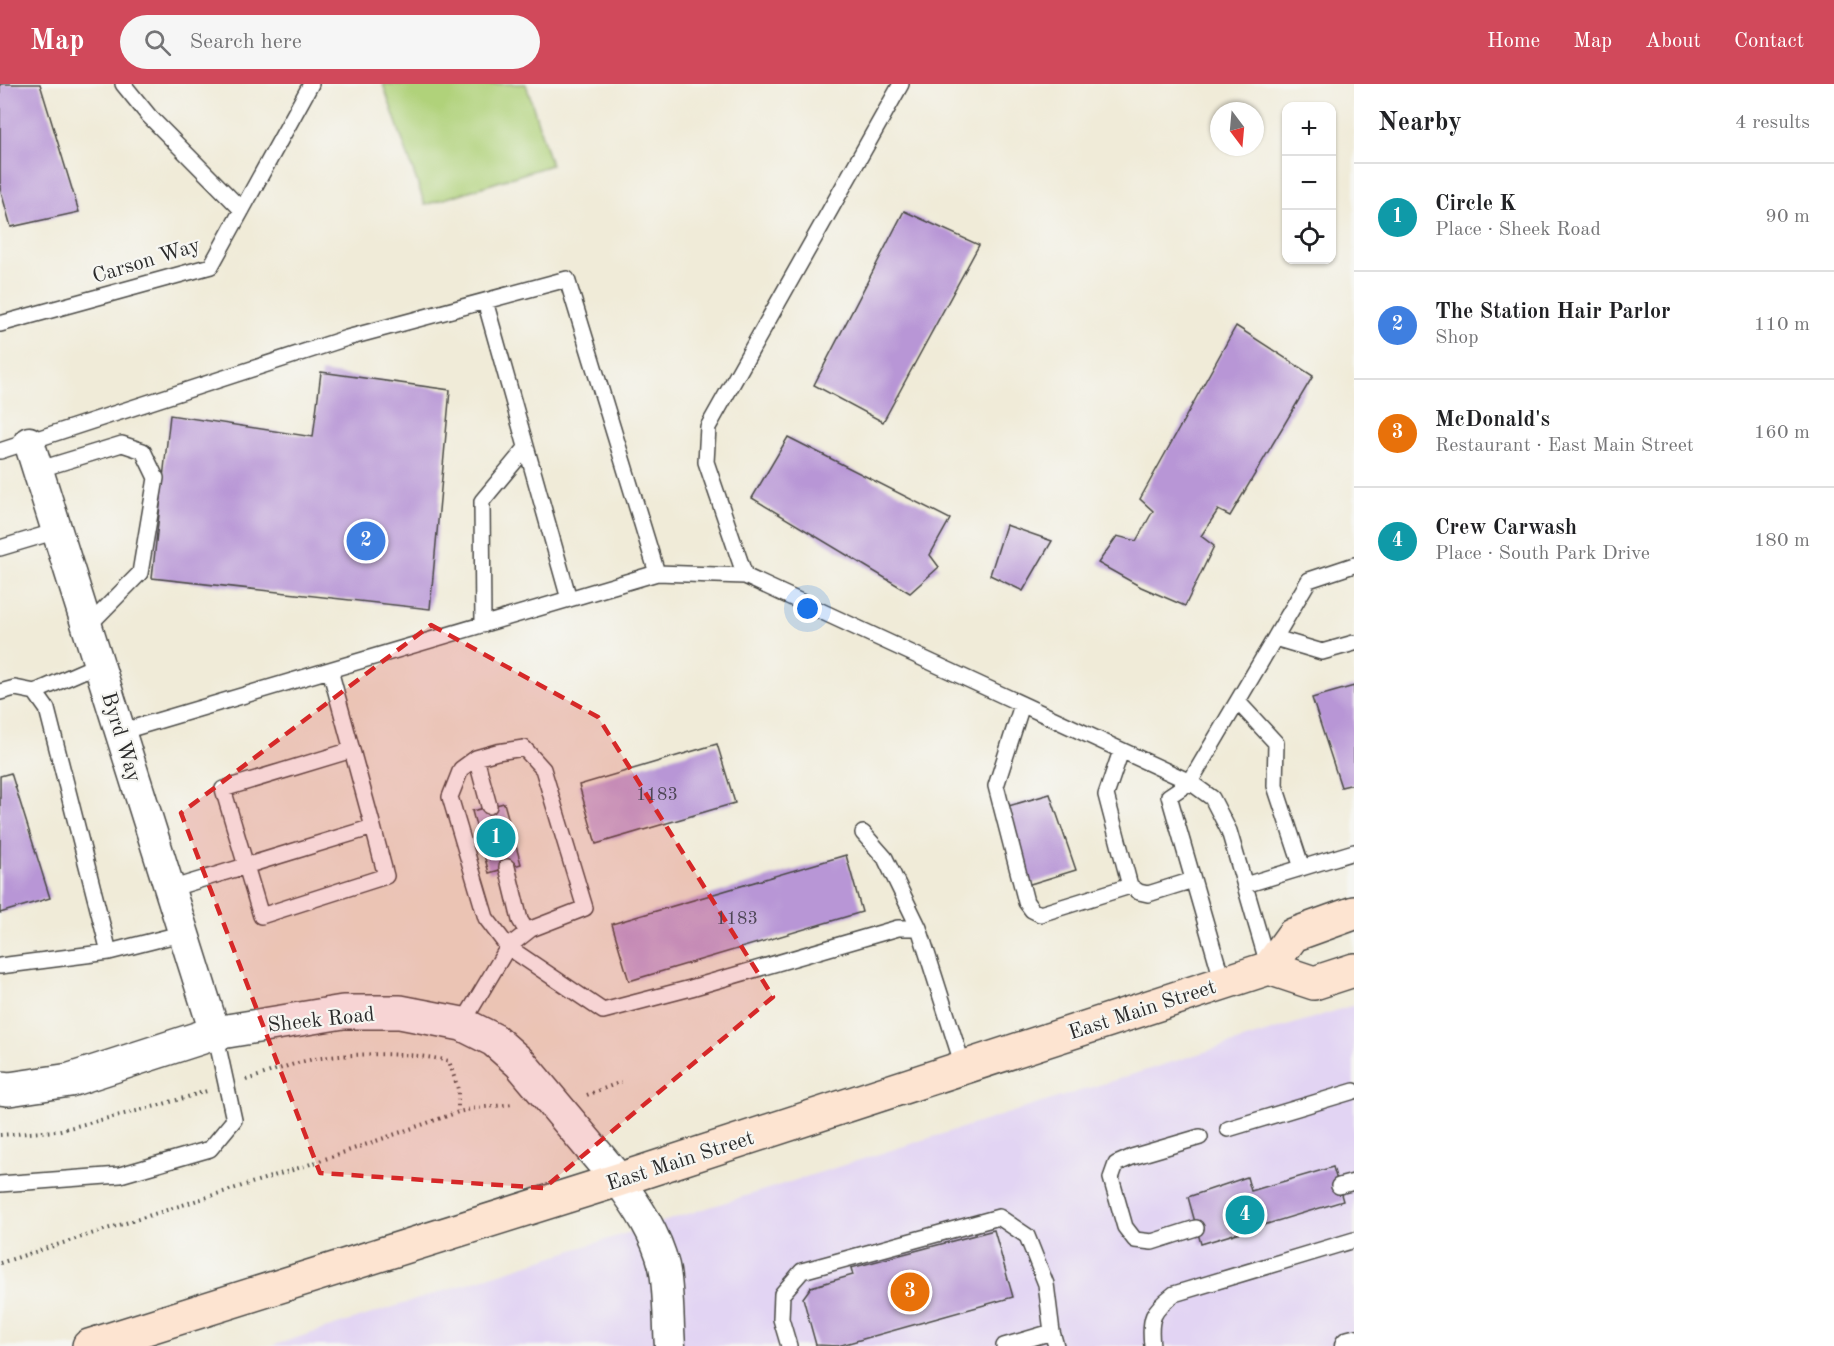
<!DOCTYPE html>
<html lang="en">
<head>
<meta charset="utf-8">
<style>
	:root { --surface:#fff; --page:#f6f6f6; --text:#202124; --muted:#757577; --line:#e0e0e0; --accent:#d1495b }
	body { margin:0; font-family:"Old Standard TT",serif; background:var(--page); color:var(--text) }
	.controls { position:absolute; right:18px; top:18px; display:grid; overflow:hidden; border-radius:12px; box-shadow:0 2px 4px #0004 }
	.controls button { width:54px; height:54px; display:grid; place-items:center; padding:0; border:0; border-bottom:2px solid var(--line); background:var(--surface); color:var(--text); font:30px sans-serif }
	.compass { position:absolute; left:1210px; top:18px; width:54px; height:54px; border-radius:50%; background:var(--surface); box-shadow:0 2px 4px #0004; rotate:164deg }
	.you { position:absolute; left:808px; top:525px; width:21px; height:21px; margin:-15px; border:4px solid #fff; border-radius:50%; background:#1a73e8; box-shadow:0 0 0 9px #1a73e833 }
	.badge { display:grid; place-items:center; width:39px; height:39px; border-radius:50%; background:var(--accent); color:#fff; font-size:20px; font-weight:700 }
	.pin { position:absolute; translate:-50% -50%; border:3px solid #fff; box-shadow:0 2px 6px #0006 }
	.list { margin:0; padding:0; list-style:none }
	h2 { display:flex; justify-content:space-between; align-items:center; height:78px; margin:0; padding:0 24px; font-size:26px }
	h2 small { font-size:20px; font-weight:400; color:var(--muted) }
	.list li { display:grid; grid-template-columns:39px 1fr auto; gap:18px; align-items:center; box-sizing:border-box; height:108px; padding:0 24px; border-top:2px solid var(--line) }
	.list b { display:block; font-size:22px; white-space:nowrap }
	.list p { margin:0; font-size:20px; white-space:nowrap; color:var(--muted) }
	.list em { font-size:20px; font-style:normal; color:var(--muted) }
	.icon { flex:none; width:33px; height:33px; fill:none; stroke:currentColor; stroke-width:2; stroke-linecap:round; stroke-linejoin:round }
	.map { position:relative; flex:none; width:1354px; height:1262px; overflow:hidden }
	header { display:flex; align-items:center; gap:36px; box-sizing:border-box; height:84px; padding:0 30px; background:var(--accent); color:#fff }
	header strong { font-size:28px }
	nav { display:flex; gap:33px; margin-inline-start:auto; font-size:21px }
	.search { width:420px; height:54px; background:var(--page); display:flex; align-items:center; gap:15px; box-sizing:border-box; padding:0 21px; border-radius:33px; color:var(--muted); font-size:22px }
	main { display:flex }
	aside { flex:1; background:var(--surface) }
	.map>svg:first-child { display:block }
</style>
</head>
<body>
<header>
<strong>Map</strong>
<div class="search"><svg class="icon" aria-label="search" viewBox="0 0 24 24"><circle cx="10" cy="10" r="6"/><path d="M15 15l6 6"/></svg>Search here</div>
<nav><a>Home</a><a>Map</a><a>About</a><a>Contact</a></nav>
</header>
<main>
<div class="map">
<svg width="1354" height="1262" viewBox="0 0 1354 1262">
	<rect width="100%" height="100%" fill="#f6f6f2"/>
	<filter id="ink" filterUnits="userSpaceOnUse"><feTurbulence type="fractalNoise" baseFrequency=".0167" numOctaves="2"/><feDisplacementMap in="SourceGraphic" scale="12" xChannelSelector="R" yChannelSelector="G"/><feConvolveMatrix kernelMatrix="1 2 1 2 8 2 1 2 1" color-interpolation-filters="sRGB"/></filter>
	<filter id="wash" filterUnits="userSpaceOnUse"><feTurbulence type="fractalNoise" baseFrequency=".008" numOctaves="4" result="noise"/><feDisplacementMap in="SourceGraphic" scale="24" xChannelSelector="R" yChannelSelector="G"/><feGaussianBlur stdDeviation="1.35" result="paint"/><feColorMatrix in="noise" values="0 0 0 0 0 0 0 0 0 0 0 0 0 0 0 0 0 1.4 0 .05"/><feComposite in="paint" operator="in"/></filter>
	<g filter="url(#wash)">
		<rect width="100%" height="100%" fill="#f0ebd8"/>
		<path fill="#e2d4f3" d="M 1354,921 L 1354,1262 L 271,1262 L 538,1177 Z"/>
		<path fill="#b0d27a" stroke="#6e7e52" stroke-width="1.5" d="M 383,0 L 526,0 L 551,81 L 425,121 Z"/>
		<g id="blocks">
			<path fill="#b896d6" d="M 0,0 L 40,0 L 79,128 L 11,143 L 0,104 Z
				M 904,127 L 979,161 L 883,338 L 814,301 Z
				M 1236,242 L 1313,292 L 1230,432 L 1218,426 L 1201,452 L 1214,462 L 1185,522 L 1141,503 L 1098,479 L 1117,452 L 1136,457 L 1153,427 L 1140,415 Z
				M 321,288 L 450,306 L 430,525 L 152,494 L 170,331 L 313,353 Z
				M 788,353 L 950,435 L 930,471 L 939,483 L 910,509 L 752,414 Z
				M 1006,441 L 1052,457 L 1023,507 L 990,491 Z
				M 1354,602 L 1354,700 L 1341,703 L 1312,614 Z
				M 717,660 L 735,719 L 596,760 L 579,701 Z
				M 11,689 L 50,814 L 0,829 L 0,692 Z
				M 1050,710 L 1076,786 L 1027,801 L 1005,723 Z
				M 504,719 L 521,780 L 489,789 L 472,727 Z
				M 846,771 L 862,828 L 629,897 L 612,840 Z
				M 1333,1083 L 1343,1117 L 1201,1160 L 1188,1113 L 1247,1093 L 1251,1107 Z
				M 994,1146 L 1013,1213 L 838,1262 L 816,1261 L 803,1214 L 811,1203 L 853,1191 L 851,1184 Z"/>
		</g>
	</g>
	<g filter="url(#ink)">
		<use href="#blocks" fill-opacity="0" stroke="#494845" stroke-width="1.5"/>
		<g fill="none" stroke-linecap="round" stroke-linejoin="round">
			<g stroke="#494845" stroke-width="18">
				<path id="service" d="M 123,0 L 149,32 L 242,126
					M 485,217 L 569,515
					M 0,240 L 211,182 L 311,0
					M 0,367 L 347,254 L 567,195 L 657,489
					M 37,386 L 122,360 L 143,367 L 156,394 L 140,489 L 87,543
					M 0,464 L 57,447
					M 745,492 L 706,378 L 708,343 L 901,0
					M 483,541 L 482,417 L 526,364
					M 1275,554 L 1322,568 L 1354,559
					M 0,608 L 15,604 L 35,608 L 47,625 L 109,868
					M 35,608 L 99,580
					M 1238,618 L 1276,659 L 1275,702 L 1302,784
					M 1022,621 L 996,702 L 1026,818 L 1032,826 L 1040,830 L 1130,802
					M 120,648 L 657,489 L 745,492 L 1190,698 L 1212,714 L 1229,747 L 1269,884
					M 352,666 L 223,705 L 261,832 L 386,792 L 373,743
					M 1121,667 L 1106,711 L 1130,802 L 1139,808 L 1148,810 L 1193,796
					M 489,722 L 476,674 L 461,685 L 450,713 L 486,834 L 508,863 L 603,927 L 691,904 L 898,844 L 919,844
					M 863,749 L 885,774 L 919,844 L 963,982
					M 507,783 L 520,836 L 527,848
					M 1245,801 L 1354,768
					M 170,805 L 373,743 L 330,586
					M 0,882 L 109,868 L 184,849
					M 1223,899 L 1169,712 L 1190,698 L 1309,496 L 1354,481
					M 462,940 L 508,863 L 531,845 L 585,824 L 543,685 L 524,664 L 497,668 L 476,674
					M 1228,1045 L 1354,1007
					M 0,1100 L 120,1091 L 210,1065 L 234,1036 L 215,949
					M 1339,1102 L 1354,1098
					M 1196,1144 L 1152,1158 L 1135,1156 L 1125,1143 L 1111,1094 L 1116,1080 L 1132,1073 L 1200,1053
					M 789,1262 L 781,1235 L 782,1210 L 802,1187 L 999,1133 L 1027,1152 L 1046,1200 L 1052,1248 L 1056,1262
					M 1004,1262 L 1052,1248
					M 1152,1262 C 1149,1234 1152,1227 1174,1210 L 1354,1156"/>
			</g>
			<g stroke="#494845" stroke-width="33">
				<path id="minor" d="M 29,358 L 215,949
					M 618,1096 C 638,1123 656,1150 664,1182 C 669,1205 668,1238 670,1262
					M 1350,1262 L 1354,1261"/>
			</g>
			<g stroke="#494845" stroke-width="36">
				<path id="tertiary" d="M 0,1004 L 9,1005 L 70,996 L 215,949 L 343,928 L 400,928 L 462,940 L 494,956 L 520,979 L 618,1096"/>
			</g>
			<g stroke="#494845" stroke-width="36">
				<path id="secondary" d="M 1269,884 L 1314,899 L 1354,886
					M 89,1262 L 618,1096 L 1269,884 L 1293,851 L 1354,829"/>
			</g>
			<path stroke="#494845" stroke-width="4" stroke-dasharray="1.5 4.5" stroke-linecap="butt" d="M 246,996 C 269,989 297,977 321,974 C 360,969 411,968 449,977 L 458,1005 L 458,1027
				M 587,1011 L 621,998
				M 0,1051 L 57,1047 L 160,1021 L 207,1007
				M 0,1179 L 308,1081 L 458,1028 L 476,1024 L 514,1020"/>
			<use href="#service" stroke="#fff" stroke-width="15"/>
			<use href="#minor" stroke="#fff" stroke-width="30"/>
			<use href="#tertiary" stroke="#fff" stroke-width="33"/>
			<use href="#secondary" stroke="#fde4d1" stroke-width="33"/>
		</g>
	</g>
	<path fill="#d62828" fill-opacity="0.2" stroke="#d62828" stroke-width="4.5" stroke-dasharray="12 8" stroke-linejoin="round" d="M 431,541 L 598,633 L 773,913 L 544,1104 L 320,1089 L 181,729 Z"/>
	<g text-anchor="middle" stroke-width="4.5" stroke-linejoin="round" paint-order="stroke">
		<g font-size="18" fill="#4e4656">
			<text x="657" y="716">1183</text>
			<text x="737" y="840">1183</text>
		</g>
		<g font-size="21" fill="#2b2b2b" stroke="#f6f6f2">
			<text transform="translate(146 176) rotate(-17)" y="7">Carson Way</text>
			<text transform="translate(122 653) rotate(73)" y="7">Byrd Way</text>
			<text transform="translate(1142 925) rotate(-18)" y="7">East Main Street</text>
			<text transform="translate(321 935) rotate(-6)" y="7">Sheek Road</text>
			<text transform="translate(680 1076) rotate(-18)" y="7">East Main Street</text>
		</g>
	</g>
</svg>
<div class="controls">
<button>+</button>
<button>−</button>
<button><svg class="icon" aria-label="locate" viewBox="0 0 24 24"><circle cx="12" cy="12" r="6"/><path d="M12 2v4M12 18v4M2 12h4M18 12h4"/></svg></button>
</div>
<svg class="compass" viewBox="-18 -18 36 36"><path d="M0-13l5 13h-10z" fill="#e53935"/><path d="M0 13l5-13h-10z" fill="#757577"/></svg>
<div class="you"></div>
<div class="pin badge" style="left:496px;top:754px;background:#0f9aa8">1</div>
<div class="pin badge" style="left:366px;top:457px;background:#3f7fe0">2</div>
<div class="pin badge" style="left:910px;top:1208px;background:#e8710a">3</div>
<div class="pin badge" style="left:1245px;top:1131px;background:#0f9aa8">4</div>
</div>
<aside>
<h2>Nearby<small>4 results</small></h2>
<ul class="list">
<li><span class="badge" style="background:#0f9aa8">1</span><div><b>Circle K</b><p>Place · Sheek Road</p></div><em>90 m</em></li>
<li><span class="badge" style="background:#3f7fe0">2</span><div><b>The Station Hair Parlor</b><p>Shop</p></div><em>110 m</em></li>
<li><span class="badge" style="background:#e8710a">3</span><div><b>McDonald's</b><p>Restaurant · East Main Street</p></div><em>160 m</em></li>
<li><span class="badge" style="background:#0f9aa8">4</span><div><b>Crew Carwash</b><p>Place · South Park Drive</p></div><em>180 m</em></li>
</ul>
</aside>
</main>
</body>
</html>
